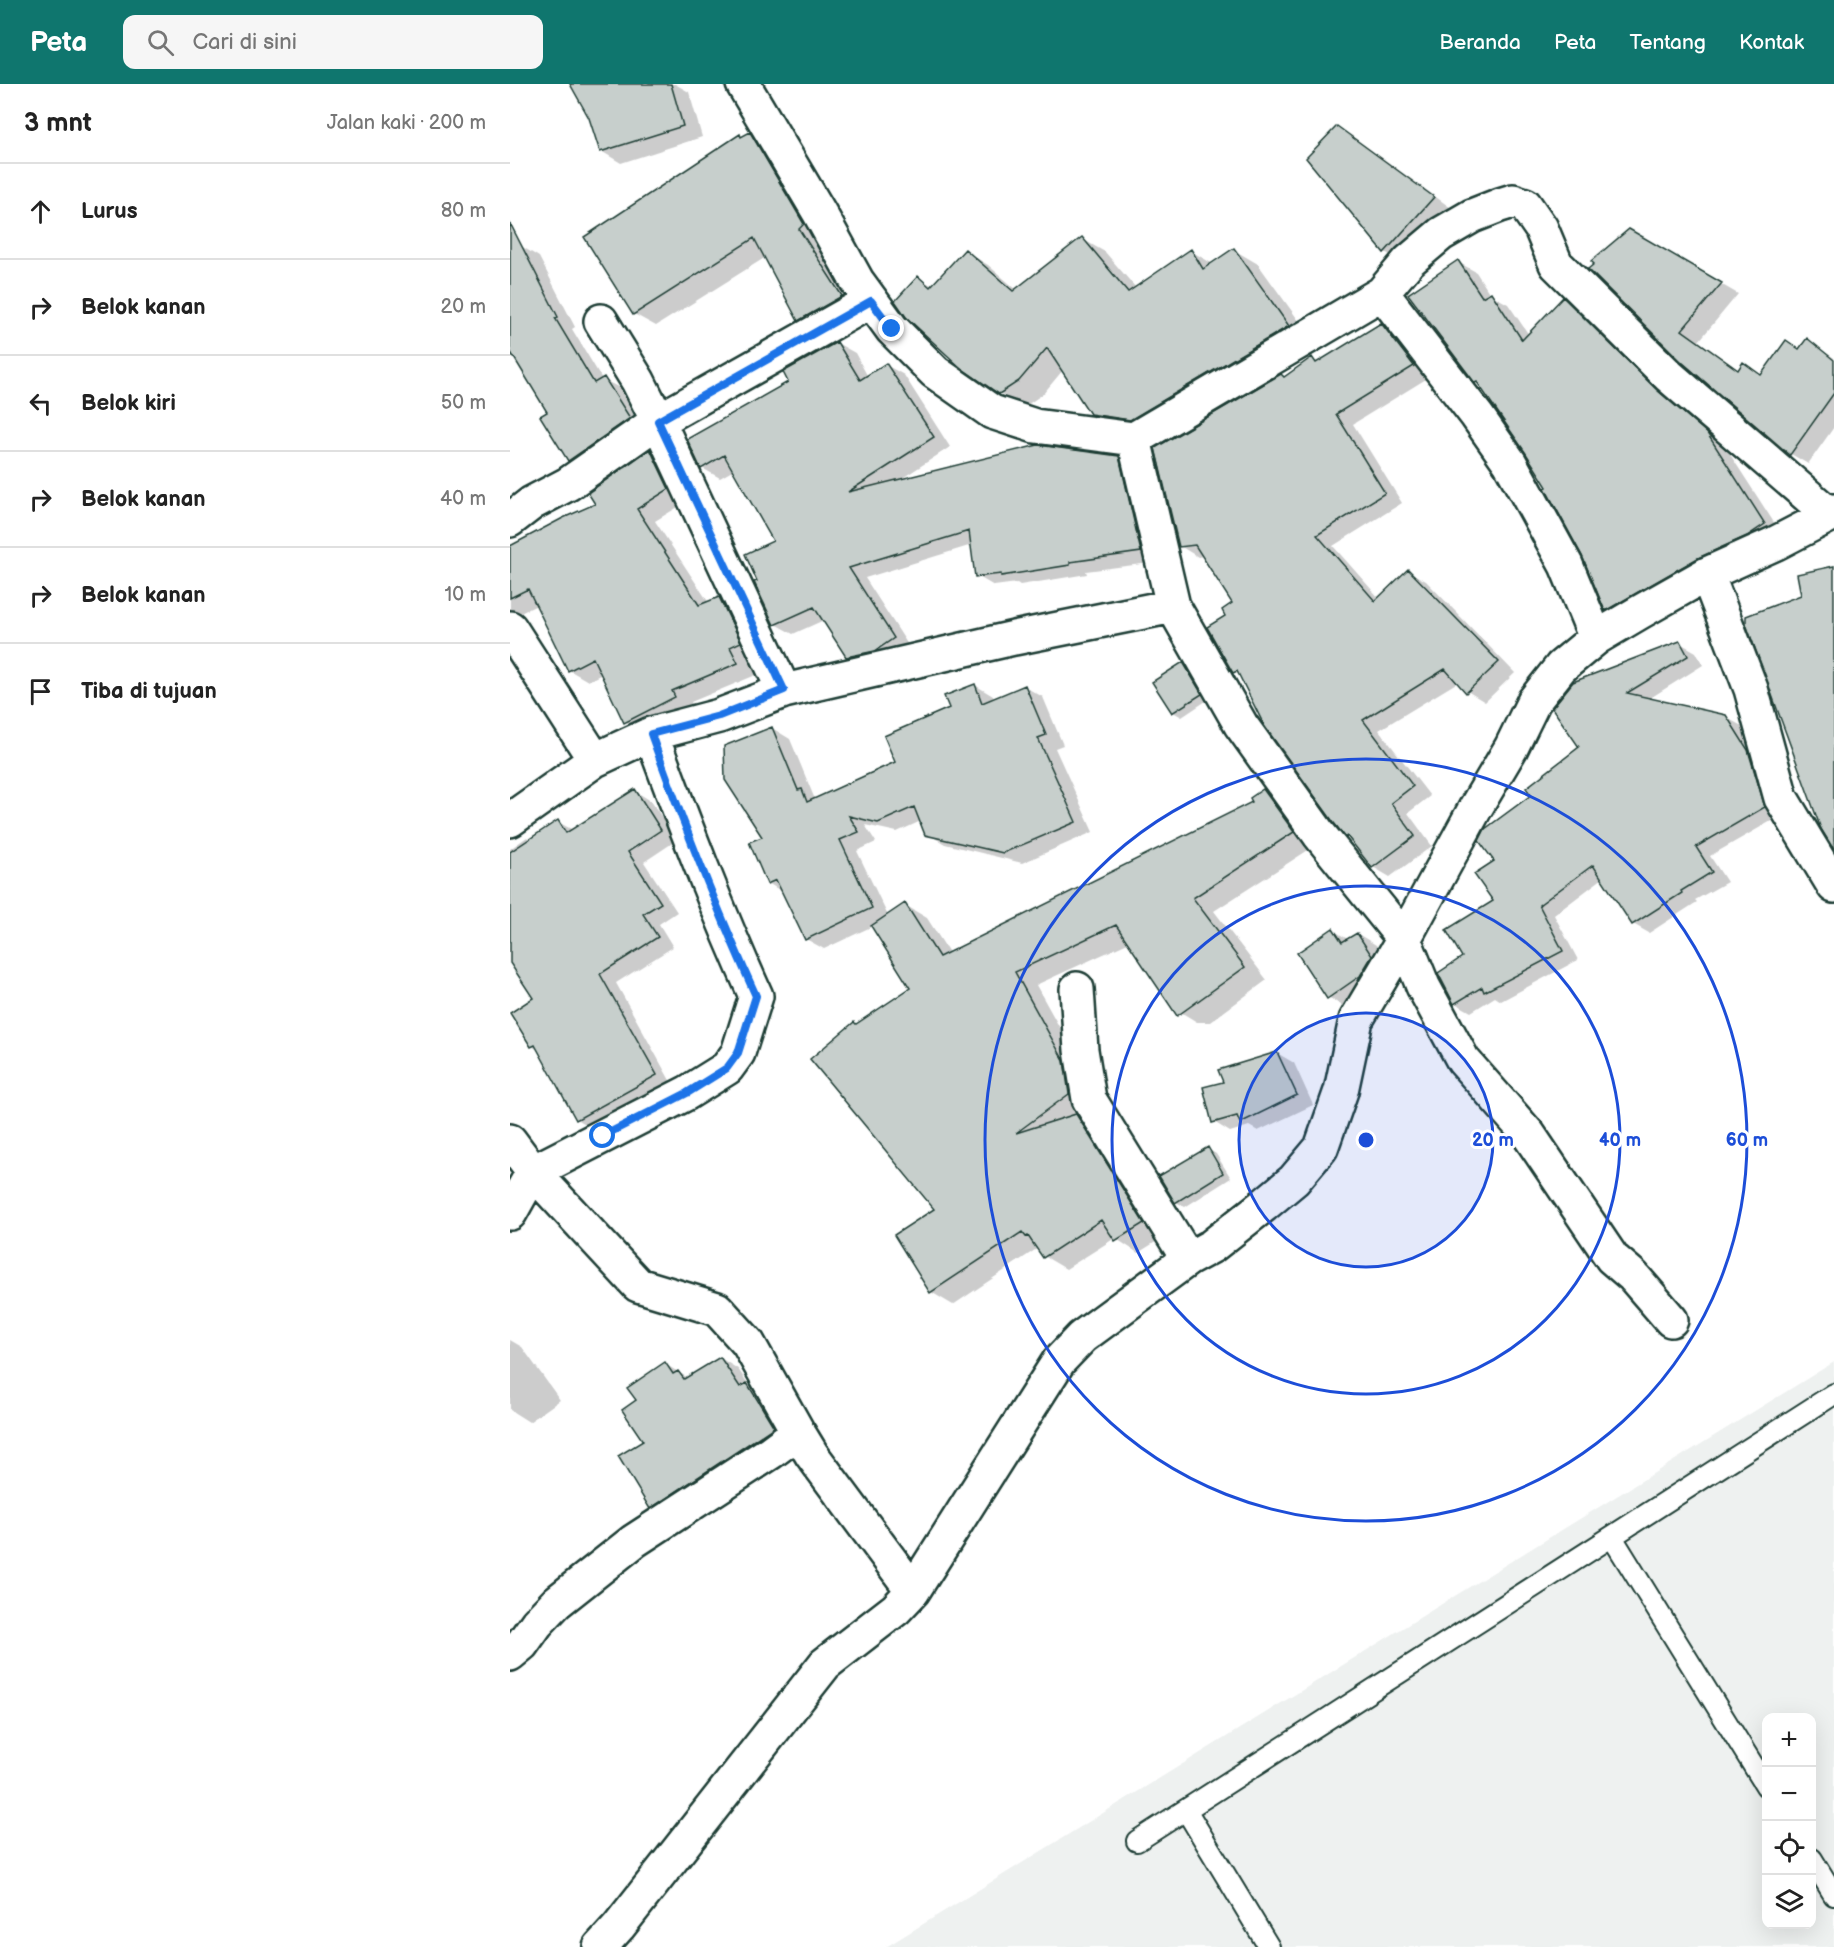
<!DOCTYPE html>
<html lang="id">
<head>
<meta charset="utf-8">
<style>
	:root { --surface:#fff; --page:#f6f6f6; --text:#222; --muted:#767676; --line:#e0e0e0; --accent:#0f766e }
	body { margin:0; font-family:"Balsamiq Sans",sans-serif; background:var(--page); color:var(--text) }
	.controls { position:absolute; right:18px; bottom:18px; display:grid; overflow:hidden; border-radius:12px; box-shadow:0 6px 24px #0002 }
	.controls button { width:54px; height:54px; display:grid; place-items:center; padding:0; border:0; border-bottom:2px solid var(--line); background:var(--surface); color:var(--text); font:30px sans-serif }
	.stop { position:absolute; width:18px; height:18px; margin:-14px; border:4px solid #1a73e8; border-radius:50%; background:#fff }
	.stop.end { background:#1a73e8; border-color:#fff; box-shadow:0 2px 6px #0008 }
	.list { margin:0; padding:0; list-style:none }
	h2 { display:flex; justify-content:space-between; align-items:center; height:78px; margin:0; padding:0 24px; font-size:26px }
	h2 small { font-size:20px; font-weight:400; color:var(--muted) }
	.list li { display:grid; grid-template-columns:39px 1fr auto; gap:18px; align-items:center; box-sizing:border-box; height:96px; padding:0 24px; border-top:2px solid var(--line) }
	.list b { display:block; font-size:22px; white-space:nowrap }
	.list em { font-size:20px; font-style:normal; color:var(--muted) }
	.icon { flex:none; width:33px; height:33px; fill:none; stroke:currentColor; stroke-width:2; stroke-linecap:round; stroke-linejoin:round }
	.map { position:relative; flex:none; width:1324px; height:1863px; overflow:hidden }
	header { display:flex; align-items:center; gap:36px; box-sizing:border-box; height:84px; padding:0 30px; background:var(--accent); color:#fff }
	header strong { font-size:28px }
	nav { display:flex; gap:33px; margin-inline-start:auto; font-size:21px }
	.search { width:420px; height:54px; background:var(--page); display:flex; align-items:center; gap:15px; box-sizing:border-box; padding:0 21px; border-radius:12px; color:var(--muted); font-size:22px }
	main { display:flex }
	aside { flex:1; background:var(--surface) }
	.map>svg:first-child { display:block }
</style>
</head>
<body>
<header>
<strong>Peta</strong>
<div class="search"><svg class="icon" aria-label="search" viewBox="0 0 24 24"><circle cx="10" cy="10" r="6"/><path d="M15 15l6 6"/></svg>Cari di sini</div>
<nav><a>Beranda</a><a>Peta</a><a>Tentang</a><a>Kontak</a></nav>
</header>
<main>
<aside>
<h2>3 mnt<small>Jalan kaki · 200 m</small></h2>
<ul class="list">
<li><svg class="icon" aria-label="ahead" viewBox="0 0 24 24"><path d="M12 20V5M6 11l6-6 6 6"/></svg><div><b>Lurus</b></div><em>80 m</em></li>
<li><svg class="icon" aria-label="right" viewBox="0 0 24 24"><path d="M7 20v-9h11M14 6l5 5-5 5"/></svg><div><b>Belok kanan</b></div><em>20 m</em></li>
<li><svg class="icon" aria-label="left" viewBox="0 0 24 24"><path d="M17 20v-9H6M10 6l-5 5 5 5"/></svg><div><b>Belok kiri</b></div><em>50 m</em></li>
<li><svg class="icon" aria-label="right" viewBox="0 0 24 24"><path d="M7 20v-9h11M14 6l5 5-5 5"/></svg><div><b>Belok kanan</b></div><em>40 m</em></li>
<li><svg class="icon" aria-label="right" viewBox="0 0 24 24"><path d="M7 20v-9h11M14 6l5 5-5 5"/></svg><div><b>Belok kanan</b></div><em>10 m</em></li>
<li><svg class="icon" aria-label="arrive" viewBox="0 0 24 24"><path d="M6 21V4h12l-3 4 3 4H6"/></svg><div><b>Tiba di tujuan</b></div></li>
</ul>
</aside>
<div class="map">
<svg width="1324" height="1863" viewBox="0 0 1324 1863">
	<rect width="100%" height="100%" fill="#fff"/>
	<filter id="ink" filterUnits="userSpaceOnUse"><feTurbulence type="fractalNoise" baseFrequency=".0167" numOctaves="2"/><feDisplacementMap in="SourceGraphic" scale="12" xChannelSelector="R" yChannelSelector="G"/><feConvolveMatrix kernelMatrix="1 2 1 2 8 2 1 2 1" color-interpolation-filters="sRGB"/></filter>
	<g filter="url(#ink)">
		<path fill="#eef1f0" fill-rule="evenodd" d="M 1324,1278 L 1324,1863 L 376,1863 ZM 1256,1634 L 1302,1634 L 1302,1840 L 1256,1840 Z"/>
		<path fill="#0003" d="M 61,0 L 165,0 L 179,8 L 192,53 L 111,79 L 91,67 L 80,33 Z
			M 828,44 L 846,55 L 941,124 L 893,179 L 875,168 L 798,74 Z
			M 240,50 L 262,62 L 354,224 L 311,248 L 289,236 L 256,173 L 146,242 L 124,230 L 233,54 Z
			M 1119,147 L 1228,210 L 1189,257 L 1229,286 L 1234,280 L 1252,291 L 1276,258 L 1290,266 L 1297,256 L 1324,274 L 1324,343 L 1298,380 L 1281,370 L 1173,277 Z
			M 572,155 L 595,168 L 626,204 L 681,167 L 703,180 L 724,166 L 748,180 L 802,255 L 644,348 L 605,343 L 581,329 L 553,286 L 533,310 L 514,323 L 490,309 L 408,194 L 423,202 L 455,167 L 478,181 L 507,206 Z
			M 11,162 L 29,173 L 65,243 L 62,245 L 92,295 L 112,305 L 137,345 L 77,386 L 59,376 L 39,329 L 5,273 L 0,275 L 0,168 Z
			M 948,178 L 966,188 L 980,210 L 998,220 L 1019,251 L 1053,215 L 1070,225 L 1214,361 L 1272,451 L 1114,536 L 1096,526 L 1075,473 L 1039,404 L 970,300 L 966,298 Z
			M 871,240 L 889,251 L 921,292 L 843,340 L 892,419 L 823,462 L 870,515 L 898,487 L 916,497 L 1005,589 L 975,618 L 957,607 L 948,598 L 869,646 L 920,712 L 898,729 L 922,762 L 880,793 L 863,783 L 841,755 L 837,752 L 825,738 L 732,593 L 724,588 L 717,532 L 724,520 L 693,472 L 688,473 L 670,462 L 775,294 L 802,275 L 809,279 Z
			M 327,259 L 345,269 L 358,293 L 376,281 L 394,291 L 440,363 L 388,397 L 608,373 L 626,384 L 648,478 L 576,487 L 577,490 L 510,501 L 507,499 L 484,502 L 467,492 L 462,461 L 355,494 L 400,564 L 355,582 L 337,572 L 314,536 L 283,550 L 265,540 L 265,458 L 224,386 L 210,394 L 192,384 L 179,356 L 280,299 Z
			M 141,367 L 160,378 L 178,417 L 145,437 L 199,519 L 209,515 L 229,526 L 249,569 L 238,574 L 246,591 L 181,618 L 184,625 L 134,649 L 115,637 L 92,590 L 78,597 L 59,586 L 27,521 L 0,534 L 0,463 L 88,421 Z
			M 1170,559 L 1186,568 L 1193,581 L 1137,616 L 1215,633 L 1232,642 L 1254,677 L 1270,732 L 1200,772 L 1217,798 L 1185,816 L 1187,818 L 1139,849 L 1123,840 L 1093,794 L 1044,831 L 1068,876 L 991,917 L 985,913 L 961,928 L 945,919 L 954,874 L 985,817 L 986,777 L 1023,711 L 1071,664 L 1044,624 Z
			M 673,579 L 682,584 L 699,615 L 672,633 L 663,628 Z
			M 465,601 L 483,612 L 484,616 L 515,603 L 533,613 L 553,661 L 545,664 L 583,748 L 512,779 L 435,760 L 416,749 L 411,737 L 387,748 L 355,741 L 366,758 L 347,767 L 378,832 L 395,821 L 417,834 L 440,870 L 744,719 L 753,706 L 776,719 L 806,761 L 704,827 L 757,896 L 700,938 L 687,938 L 664,924 L 620,858 L 526,901 L 576,991 L 581,1023 L 568,1033 L 589,1045 L 655,1152 L 628,1169 L 605,1154 L 556,1185 L 534,1172 L 528,1164 L 443,1221 L 421,1208 L 427,1125 L 347,941 L 402,904 L 363,842 L 314,865 L 296,855 L 274,809 L 258,799 L 254,754 L 262,644 L 280,655 L 304,713 L 306,715 L 387,678 Z
			M 125,707 L 141,717 L 167,756 L 134,778 L 167,828 L 149,840 L 163,863 L 106,899 L 162,1000 L 84,1045 L 67,1035 L 31,968 L 22,962 L 25,915 L 0,876 L 0,765 L 17,753 L 21,756 L 48,738 L 63,746 Z
			M 823,846 L 839,856 L 848,850 L 866,861 L 880,883 L 836,924 L 818,913 Z
			M 767,969 L 784,979 L 803,1021 L 748,1047 L 739,1042 L 720,1048 L 704,1038 L 715,999 Z
			M 698,1065 L 706,1070 L 721,1094 L 675,1123 L 666,1118 Z
			M 0,1256 L 12,1263 L 50,1316 L 19,1338 L 0,1326 Z
			M 210,1274 L 228,1285 L 239,1301 L 255,1311 L 281,1353 L 159,1434 L 141,1423 L 135,1357 L 128,1317 L 155,1280 L 178,1294 Z"/>
		<path fill="#c7cfcc" stroke="#1f3d34" stroke-width="1.5" d="M 60,0 L 161,0 L 173,42 L 90,68 L 79,34 Z
			M 827,42 L 924,113 L 874,169 L 796,74 Z
			M 240,48 L 294,140 L 289,145 L 332,212 L 288,237 L 244,154 L 123,231 L 74,153 L 230,50 L 231,53 Z
			M 0,139 L 48,233 L 45,234 L 84,299 L 94,293 L 120,334 L 58,377 L 30,332 L 37,328 L 0,267 Z
			M 1119,145 L 1212,199 L 1172,246 L 1228,286 L 1233,278 L 1251,291 L 1276,256 L 1289,265 L 1297,254 L 1324,276 L 1324,309 L 1280,371 L 1172,278 L 1078,185 L 1084,180 L 1081,177 Z
			M 572,153 L 618,208 L 681,165 L 693,185 L 724,164 L 779,242 L 620,336 L 580,330 L 537,264 L 509,297 L 489,310 L 451,284 L 396,233 L 385,217 L 408,192 L 420,203 L 455,165 L 503,207 Z
			M 948,176 L 972,213 L 981,208 L 1012,256 L 1053,213 L 1146,305 L 1197,349 L 1255,440 L 1237,452 L 1188,474 L 1095,527 L 1072,472 L 1035,404 L 1037,403 L 1015,368 L 967,298 L 965,299 L 898,210 Z
			M 871,239 L 904,282 L 826,330 L 875,409 L 807,451 L 865,517 L 898,485 L 989,578 L 956,609 L 935,585 L 853,636 L 903,702 L 881,719 L 905,752 L 862,784 L 837,752 L 836,754 L 824,739 L 755,643 L 727,587 L 723,589 L 697,543 L 715,532 L 712,526 L 722,519 L 685,461 L 669,463 L 645,364 L 771,290 L 774,293 L 802,273 L 806,279 Z
			M 327,258 L 350,296 L 376,279 L 424,353 L 338,408 L 528,361 L 609,372 L 631,468 L 560,478 L 560,481 L 491,492 L 491,490 L 465,493 L 459,447 L 339,484 L 384,554 L 365,567 L 336,573 L 304,523 L 264,541 L 244,498 L 247,497 L 235,470 L 263,457 L 214,371 L 191,385 L 177,355 L 278,298 L 273,288 Z
			M 140,365 L 159,405 L 127,425 L 189,521 L 209,513 L 231,558 L 220,563 L 228,579 L 162,607 L 165,613 L 114,639 L 83,574 L 58,587 L 18,505 L 0,514 L 0,462 L 53,434 L 85,420 L 78,409 Z
			M 1324,482 L 1324,766 L 1311,745 L 1236,540 L 1236,532 L 1291,511 L 1287,490 Z
			M 1170,557 L 1178,572 L 1117,609 L 1216,631 L 1238,666 L 1255,723 L 1186,763 L 1202,788 L 1171,807 L 1172,809 L 1122,841 L 1083,781 L 1029,821 L 1053,867 L 974,908 L 972,903 L 944,920 L 928,889 L 952,873 L 936,846 L 983,817 L 964,790 L 984,777 L 969,757 L 975,745 L 1021,711 L 1016,704 L 1069,663 L 1042,624 L 1063,598 Z
			M 673,578 L 692,610 L 662,629 L 642,598 Z
			M 465,600 L 472,619 L 515,601 L 536,651 L 528,654 L 566,738 L 493,769 L 415,751 L 404,723 L 368,739 L 339,732 L 349,748 L 330,756 L 362,824 L 295,856 L 266,796 L 257,800 L 239,758 L 252,753 L 215,696 L 214,662 L 262,643 L 288,706 L 292,705 L 297,718 L 385,678 L 374,652 L 439,624 L 434,612 Z
			M 125,705 L 151,746 L 118,768 L 151,819 L 133,830 L 148,853 L 90,890 L 147,991 L 66,1036 L 25,961 L 21,963 L 0,929 L 23,914 L 0,879 L 0,768 L 48,736 L 56,749 Z
			M 753,705 L 784,748 L 683,814 L 735,883 L 667,932 L 606,841 L 505,888 L 554,977 L 559,1010 L 506,1049 L 566,1030 L 634,1139 L 605,1157 L 591,1136 L 533,1174 L 518,1152 L 516,1153 L 512,1148 L 420,1209 L 384,1151 L 424,1125 L 300,975 L 344,938 L 346,940 L 400,904 L 361,842 L 395,819 L 429,873 L 742,718 L 740,714 Z
			M 823,844 L 832,858 L 847,849 L 862,872 L 850,892 L 817,915 L 787,869 Z
			M 767,968 L 787,1011 L 730,1039 L 727,1032 L 702,1039 L 693,1003 L 713,998 L 708,986 Z
			M 698,1063 L 713,1089 L 665,1119 L 649,1092 Z
			M 210,1273 L 230,1303 L 237,1299 L 264,1343 L 140,1425 L 108,1372 L 133,1357 L 112,1326 L 126,1316 L 117,1304 L 155,1278 L 163,1290 L 168,1287 L 174,1295 Z"/>
		<g fill="none" stroke-linecap="round" stroke-linejoin="round">
			<g stroke="#1f3d34" stroke-width="24">
				<path id="service" d="M 1102,1453 L 1256,1702
					M 676,1726 L 759,1863
					M 627,1757 L 1324,1310
					M 1302,1775 L 1324,1811"/>
			</g>
			<g stroke="#1f3d34" stroke-width="38">
				<path id="minor" d="M 233,0 L 309,128 L 347,197 L 382,245 L 425,288 L 482,328 L 525,342 L 624,355
					M 872,209 L 967,332 L 1000,379 L 1056,481 L 1086,554
					M 91,237 L 128,297 L 148,337 L 274,607
					M 0,436 L 22,419 L 58,400 L 148,337 L 361,217
					M 1197,490 L 1241,605 L 1271,714 L 1324,802
					M 0,544 L 85,676
					M 0,736 L 85,676 L 141,650 L 209,632 L 274,607 L 504,554 L 663,522
					M 567,905 L 571,966 L 579,1015 L 678,1175
					M 0,1057 L 23,1088 L 177,1009 L 217,984 L 228,969 L 246,912 C 207,826 174,739 141,650
					M 0,1129 L 23,1088 L 128,1201 L 207,1225 L 238,1259 L 288,1348
					M 1161,1236 L 1123,1192 L 1102,1174 L 1019,1051 L 953,976 L 913,902 L 894,855 L 809,750 L 731,641 L 663,522 L 624,355 L 872,209 L 899,177 L 931,150 L 962,132 L 990,121 L 1003,117 L 1015,121 L 1031,144 L 1046,180 L 1159,292 L 1320,431
					M 0,1570 L 12,1560 L 27,1539 L 47,1518 L 124,1457 L 261,1368 L 288,1348 L 302,1371 L 403,1507
					M 90,1863 L 109,1842 L 315,1580 L 386,1525 L 403,1507 L 549,1277 L 572,1253 L 678,1175 L 702,1162 L 754,1121 L 784,1096 L 811,1064 L 831,1007 L 846,936 L 894,855 L 966,723 L 1001,664 L 1024,617 L 1051,583 L 1086,554 L 1130,528 L 1197,490 L 1266,459 L 1320,431 L 1324,427"/>
			</g>
			<use href="#service" stroke="#fff" stroke-width="20"/>
			<use href="#minor" stroke="#fff" stroke-width="33"/>
		</g>
	</g>
	<g fill="none" stroke-linecap="round" stroke-linejoin="round" filter="url(#ink)">
		<path stroke="#1a73e8" stroke-width="8" d="M 93,1052 L 177,1009 L 217,984 L 228,969 L 246,912 C 207,826 173,739 141,650 L 209,632 L 274,606 L 148,337 L 361,217 L 382,245"/>
	</g>
	<circle cx="856" cy="1056" r="127" fill="#1d4ed8" fill-opacity=".12"/>
	<g fill="none" stroke="#1d4ed8" stroke-width="3">
		<circle cx="856" cy="1056" r="127"/>
		<circle cx="856" cy="1056" r="254"/>
		<circle cx="856" cy="1056" r="381"/>
	</g>
	<circle cx="856" cy="1056" r="9" fill="#1d4ed8" stroke="#fff" stroke-width="3"/>
	<g font-size="18" text-anchor="middle" font-weight="bold" fill="#1d4ed8" stroke="#fff" stroke-width="6" stroke-linejoin="round" paint-order="stroke">
		<text x="983" y="1062">20 m</text>
		<text x="1110" y="1062">40 m</text>
		<text x="1237" y="1062">60 m</text>
	</g>
</svg>
<div class="controls">
<button>+</button>
<button>−</button>
<button><svg class="icon" aria-label="locate" viewBox="0 0 24 24"><circle cx="12" cy="12" r="6"/><path d="M12 2v4M12 18v4M2 12h4M18 12h4"/></svg></button>
<button><svg class="icon" aria-label="layers" viewBox="0 0 24 24"><path d="M12 4l9 5-9 5-9-5zM3 14l9 5 9-5"/></svg></button>
</div>
<div class="stop" style="left:93px;top:1052px"></div>
<div class="stop end" style="left:382px;top:245px"></div>
</div>
</main>
</body>
</html>
